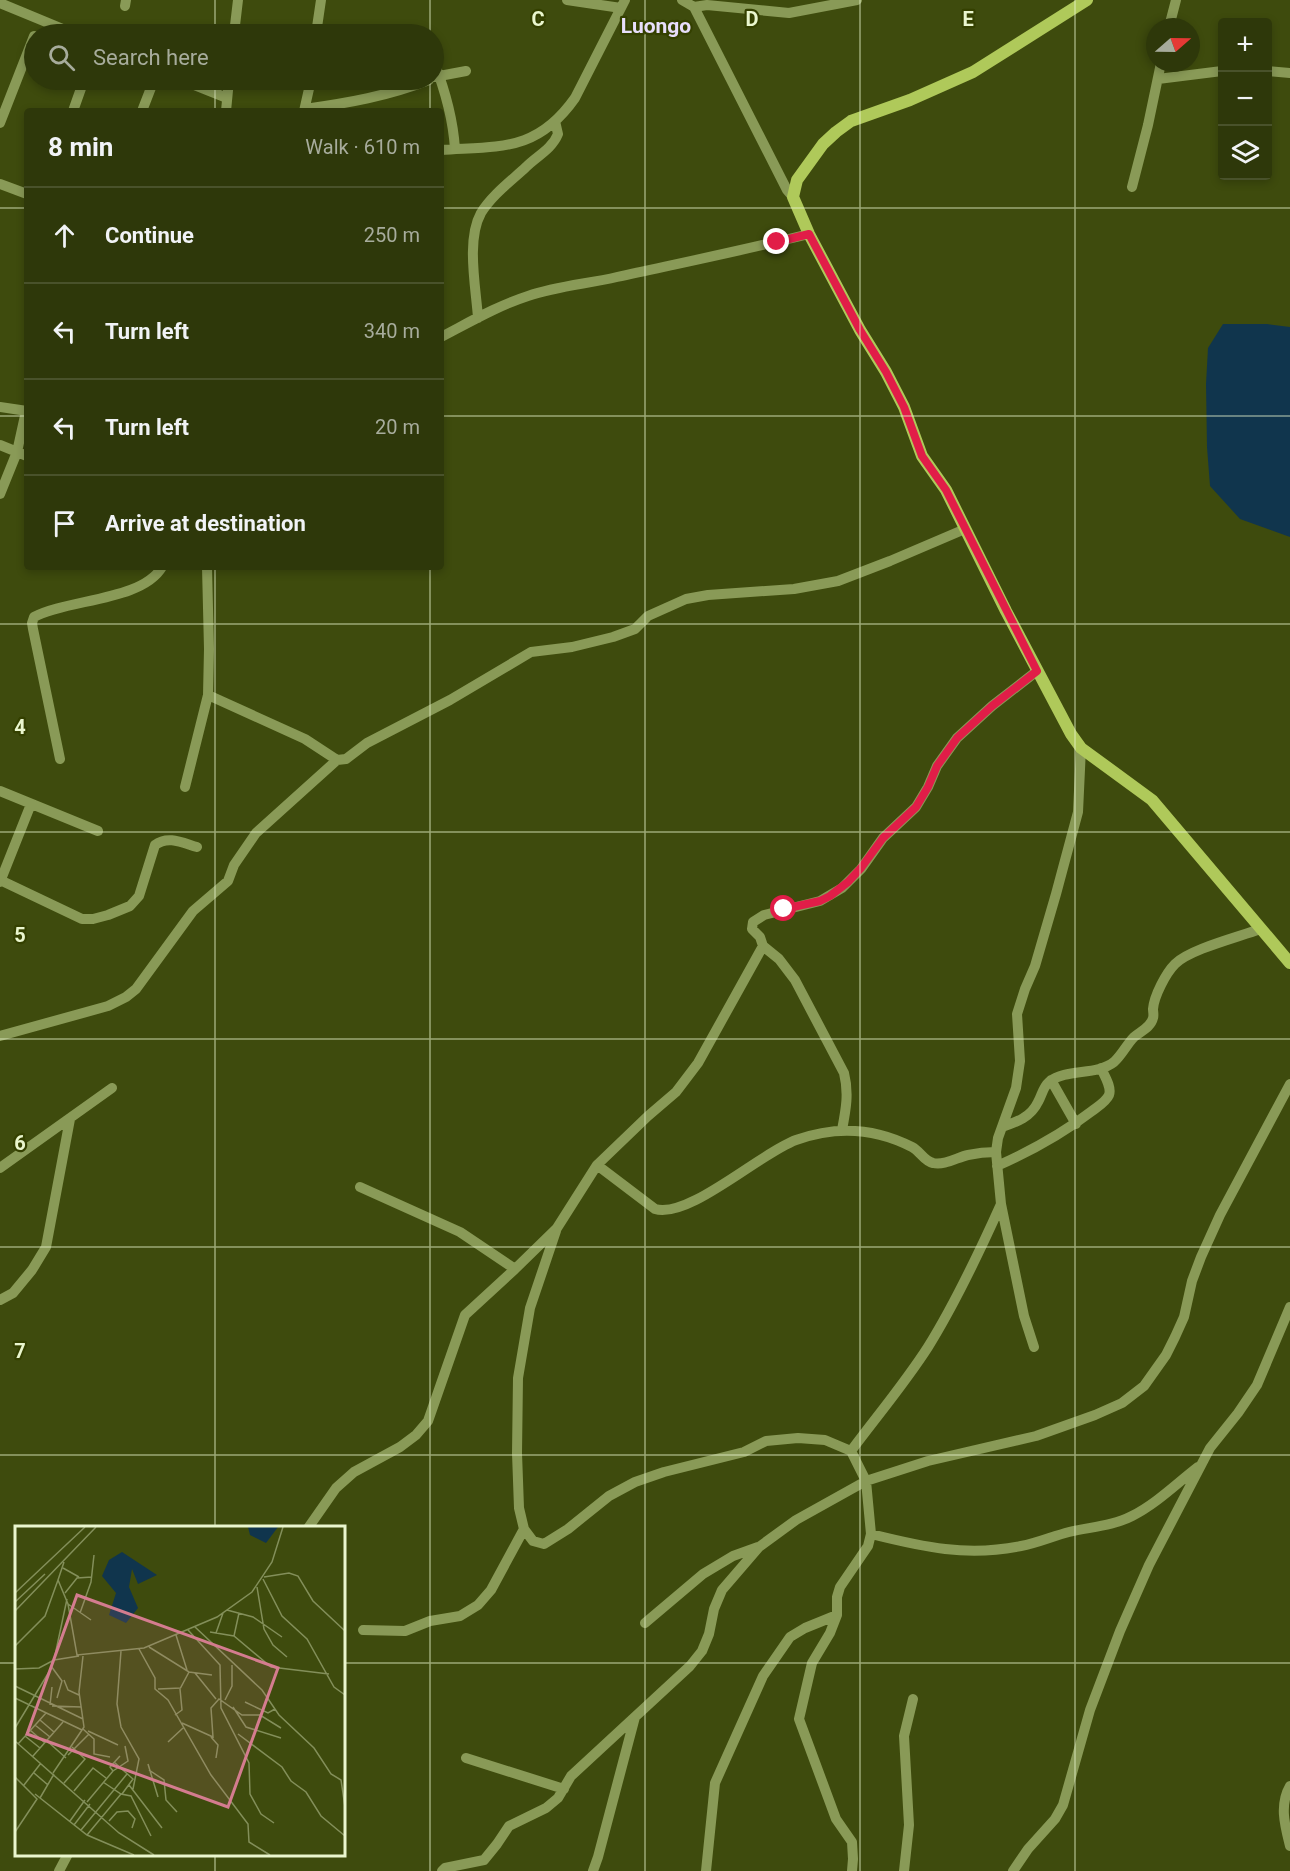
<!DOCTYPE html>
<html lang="en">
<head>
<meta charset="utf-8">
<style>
	:root { --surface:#2e380a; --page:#3a4318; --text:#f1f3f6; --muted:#a7ac9c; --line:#49522b }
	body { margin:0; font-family:Roboto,sans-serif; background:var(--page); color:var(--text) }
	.controls { position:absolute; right:18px; top:18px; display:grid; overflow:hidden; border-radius:6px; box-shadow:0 3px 9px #0003 }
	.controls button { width:54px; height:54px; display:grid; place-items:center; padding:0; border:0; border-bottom:2px solid var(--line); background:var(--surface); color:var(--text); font:30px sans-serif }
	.compass { position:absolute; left:1146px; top:18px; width:54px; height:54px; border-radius:50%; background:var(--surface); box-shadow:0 3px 9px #0003; rotate:70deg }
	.stop { position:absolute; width:18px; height:18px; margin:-14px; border:4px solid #e11d48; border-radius:50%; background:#fff }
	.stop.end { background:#e11d48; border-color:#fff; box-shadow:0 2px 6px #0008 }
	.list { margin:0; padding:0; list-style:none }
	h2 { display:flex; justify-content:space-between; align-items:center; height:78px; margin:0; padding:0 24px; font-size:26px }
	h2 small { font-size:20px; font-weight:400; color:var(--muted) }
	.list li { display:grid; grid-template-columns:39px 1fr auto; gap:18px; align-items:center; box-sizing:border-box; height:96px; padding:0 24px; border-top:2px solid var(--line) }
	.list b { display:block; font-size:22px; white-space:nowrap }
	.list em { font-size:20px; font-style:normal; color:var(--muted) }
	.icon { flex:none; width:33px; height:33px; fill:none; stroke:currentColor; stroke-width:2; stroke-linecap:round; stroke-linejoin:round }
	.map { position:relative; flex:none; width:1290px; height:1871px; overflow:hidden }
	.search { position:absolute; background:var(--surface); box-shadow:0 3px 9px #0003; left:24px; top:24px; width:420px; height:66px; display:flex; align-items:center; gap:15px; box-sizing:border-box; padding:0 21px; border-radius:33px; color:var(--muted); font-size:22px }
	.panel { position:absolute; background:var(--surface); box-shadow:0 3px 9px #0003; left:24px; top:108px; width:420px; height:462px; border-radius:6px }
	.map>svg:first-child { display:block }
</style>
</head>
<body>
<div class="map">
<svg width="1290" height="1871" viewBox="0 0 1290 1871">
	<rect width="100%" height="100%" fill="#3e4b0d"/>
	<path fill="#10354d" d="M 1223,324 L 1267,324 L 1290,327 L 1290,537 L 1240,519 L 1210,486 L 1207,447 L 1206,384 L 1208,348 Z"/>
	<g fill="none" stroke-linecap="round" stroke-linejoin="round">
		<path stroke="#899a57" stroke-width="10" d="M 567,0 L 621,8
			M 682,0 L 694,7 L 787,190 L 793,197
			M 0,3 L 75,34
			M 125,6 L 126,0
			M 694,7 L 707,5 L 789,13 L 857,0
			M 1169,27 L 1176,0
			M 234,34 L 238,0
			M 316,34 L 321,0
			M 409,34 L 410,34
			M 434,62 C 445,90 453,118 455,149
			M 1268,71 L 1290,73
			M 434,77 L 466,71
			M 1158,79 L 1222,71
			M 182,80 L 227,98
			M 305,109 C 348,103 388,96 429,80
			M 73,111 L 84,80
			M 142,111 L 154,80
			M 226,111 L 229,80
			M 304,111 L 311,80
			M 0,123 L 34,36
			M 441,150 C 500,146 537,152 575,98 L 625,0
			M 0,184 L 27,194
			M 1132,187 L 1148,125 L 1161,63
			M 478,318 C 476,288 466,240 481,213 C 492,195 511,181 526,167 C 537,156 552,149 558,134 L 555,121
			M 441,337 C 470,322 497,306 528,296 C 557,286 587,284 617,277 C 681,263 745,250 809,234
			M 0,407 L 27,411
			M 0,445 L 27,456
			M 0,494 L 17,452 L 26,411
			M 208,695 L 305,739 L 337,760
			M 60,759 L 33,629 L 32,623 L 34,617 C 68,599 142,601 162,567
			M 185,787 L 208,695 L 209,649 L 207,567
			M 0,791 L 98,831
			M 0,880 L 82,919 L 93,919 L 108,915 L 130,906 L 139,896 L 155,845 C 168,835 183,843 197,847
			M 0,882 L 31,804
			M 763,946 L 779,959 L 795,980 L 844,1073 C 849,1093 846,1109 842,1130
			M 0,1036 L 108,1006 L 126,997 L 136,989 L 193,911 L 228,881 L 234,865 L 256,833 L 337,760 L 346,759 L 367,743 L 450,700 L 531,652 L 572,647 L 613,637 L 635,629 L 648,616 L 686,599 L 708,595 L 794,589 L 838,581 L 890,561 L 965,529
			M 1051,1080 L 1076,1124
			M 1002,1127 C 1017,1122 1031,1117 1038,1102 C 1042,1095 1043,1087 1049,1082 C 1067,1068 1096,1076 1114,1062 C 1122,1055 1127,1044 1134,1037 C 1141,1031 1151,1027 1153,1018 C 1154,1015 1153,1012 1153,1009 C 1154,996 1166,973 1175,964 C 1190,949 1239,937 1260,929
			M 597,1165 L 655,1209 C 689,1219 760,1153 796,1140 C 835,1126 875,1128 912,1147 C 920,1151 924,1161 933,1163 C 944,1166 958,1157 968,1155 C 977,1153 987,1152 996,1152
			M 997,1166 C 1031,1151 1062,1134 1092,1111 C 1097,1107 1106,1102 1109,1095 C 1112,1087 1104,1075 1101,1068
			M 0,1168 L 112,1088
			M 360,1187 L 460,1232 L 515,1269
			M 556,1231 L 530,1308 L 518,1378 L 517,1453 L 519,1508 L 524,1529 L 533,1541 L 544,1544 L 568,1529 L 609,1496 L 635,1482 L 664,1472 L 744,1452 L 766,1441 L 798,1438 L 825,1440 L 851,1451 L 866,1481 L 871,1534 L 868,1546 L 840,1587 L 837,1597 L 837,1615 L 830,1633 L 812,1663 L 799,1719 L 836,1819 L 852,1842 L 853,1859 L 852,1871
			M 0,1300 L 13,1293 L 32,1270 L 46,1247 L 70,1119
			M 1034,1347 L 1024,1316 L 1001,1204 L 996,1152 L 998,1138 L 1016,1088 L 1020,1061 L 1017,1014 L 1025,989 L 1035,966 L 1056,894 L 1078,812 L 1081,748
			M 851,1451 C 877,1416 905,1383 928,1347 C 956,1302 979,1253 1001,1204
			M 308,1528 L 336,1488 L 354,1472 L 400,1447 L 416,1435 L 428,1421 L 465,1315 L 515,1269 L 557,1228 L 597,1165 L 648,1116 L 676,1092 L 698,1063 L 763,946 L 760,937 L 752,929 L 753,922 L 764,915 L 820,901 L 842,888 L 861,869 L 883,838 L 916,807 L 928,787 L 937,766 L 957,738 L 992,706 L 1037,671
			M 871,1534 C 923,1547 967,1557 1021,1546 C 1038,1543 1053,1536 1069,1532 C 1090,1527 1113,1526 1132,1516 C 1156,1504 1176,1484 1198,1467
			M 645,1623 L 703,1574 L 733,1556 L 758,1547
			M 363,1630 L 405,1631 L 430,1621 L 460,1616 L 478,1605 L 491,1590 L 524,1529
			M 466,1758 L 564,1789
			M 1290,1786 C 1279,1805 1285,1826 1290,1846
			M 59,1871 L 68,1854
			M 442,1871 L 445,1868 L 484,1860 L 497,1844 L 509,1826 L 546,1808 L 558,1798 L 571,1776 L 690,1666 L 702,1651 L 709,1634 L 714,1609 L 722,1590 L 759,1547 L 796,1520 L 866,1481 L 928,1461 L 1036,1436 L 1095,1415 L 1122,1403 L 1144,1386 L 1166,1355 L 1175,1337 L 1184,1317 L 1192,1281 L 1201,1257 L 1220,1215 L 1290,1084
			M 593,1871 L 598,1857 L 635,1717
			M 706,1871 L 715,1783 L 763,1676 L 790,1637 L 805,1628 L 837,1615
			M 904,1871 L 909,1825 L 904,1736 L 913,1699
			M 1013,1871 L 1028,1849 L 1055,1819 L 1063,1805 L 1090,1710 L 1120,1631 L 1149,1565 L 1210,1448 L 1238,1413 L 1257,1385 L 1290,1307"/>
		<path stroke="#afc95a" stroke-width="12" d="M 1087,0 L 973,72 L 910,100 L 851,121 L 836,132 L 823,144 L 797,180 L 793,197 L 809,234 L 860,330 L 886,372 L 904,407 L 922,456 L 946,490 L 1006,611 L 1071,734 L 1081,748 L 1152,800 L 1290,963"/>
	</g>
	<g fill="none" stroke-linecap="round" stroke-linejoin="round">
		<path stroke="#e11d48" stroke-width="8" d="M 777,242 L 809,234 L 860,330 L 886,372 L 904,407 L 922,456 L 946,490 L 1037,671 L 992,706 L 957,738 L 937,766 L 928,787 L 916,807 L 883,838 L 861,868 L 848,882 L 830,896 L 820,901 L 784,909"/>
	</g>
	<path fill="none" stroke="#eaf6ce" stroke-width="1.5" stroke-opacity="0.55" d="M 215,0 L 215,34M 430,0 L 430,34M 645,0 L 645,1871M 860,0 L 860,1871M 1075,0 L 1075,1871M 215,80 L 215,111M 430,80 L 430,111M 0,208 L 27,208M 441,208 L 1290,208M 0,416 L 27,416M 441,416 L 1290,416M 215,567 L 215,1528M 430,567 L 430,1871M 0,624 L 1290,624M 0,832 L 1290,832M 0,1039 L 1290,1039M 0,1247 L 1290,1247M 0,1455 L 1290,1455M 0,1663 L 16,1663M 344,1663 L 1290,1663M 215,1854 L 215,1871"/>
	<g text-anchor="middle" stroke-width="4.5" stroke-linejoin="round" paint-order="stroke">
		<g font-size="21" font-weight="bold" fill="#e8defb" stroke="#344000">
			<text x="656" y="33">Luongo</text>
		</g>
	</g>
	<g transform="translate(15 1526)">
		<rect width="330" height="330" fill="#3e4b0d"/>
		<path d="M 233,1 L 263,1 L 251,17 L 235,9 ZM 107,26 L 142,49 L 123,58 L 117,43 L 114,61 L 123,82 L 111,97 L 94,89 L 101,67 L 87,50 L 94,34 Z" fill="#10354d"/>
		<path fill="none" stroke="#838f5a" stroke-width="1.5" d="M 49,36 L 43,54 L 53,78 L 62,129 L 129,122 L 202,91 L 237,66 L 257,36 L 268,1M 48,42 L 64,51M 249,51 L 274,47 L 283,50 L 298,75 L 330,105M 248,53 L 267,90 L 292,113 L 319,161 L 330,169M 242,61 L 249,103 L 258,119 L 272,131M 0,67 L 70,1M 50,67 L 62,52 L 77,51M 0,76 L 30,48M 53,78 L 76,94M 212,84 L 238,91 L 267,111M 0,85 L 81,1M 65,87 L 76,56 L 79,29M 180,101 L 247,164 L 264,189 L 299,222 L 316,248 L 326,254 L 330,281M 173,104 L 205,139 L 206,182 L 234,237 L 235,268 L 246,288 L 259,297M 195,106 L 219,110 L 256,141 L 314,148M 201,107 L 208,87M 161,109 L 172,144M 219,110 L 224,87M 0,120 L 30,90 L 43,54M 134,121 L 174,146 L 197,149M 124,123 L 140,152 L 140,163 L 153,174 L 196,249 L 233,298 L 234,316 L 255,329M 106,125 L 102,178 L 106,201 L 124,233 L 118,263M 39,134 L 52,73M 36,140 L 47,155 L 42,172M 0,143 L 24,142 L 39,134 L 64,130M 180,147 L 201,173M 49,154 L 53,164 L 64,169M 0,160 L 68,193M 143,163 L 166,162M 0,172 L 67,204M 210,174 L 217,160 L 217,139M 230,176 L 253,187 L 260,183M 35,179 L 37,161M 37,180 L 66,181M 218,181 L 231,201 L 266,212M 160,189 L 167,184 L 165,163 L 174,146M 25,194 L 39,206M 167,197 L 198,211 L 196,182 L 204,173 L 227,189 L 245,189 L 266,202M 20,199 L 35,211M 0,202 L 37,141M 68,203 L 79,213 L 79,228 L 95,231M 15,204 L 30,217M 73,205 L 103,219M 223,208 L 267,241 L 276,255 L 291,266 L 306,290 L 330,310M 10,210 L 25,222M 196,211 L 203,219 L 201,232M 0,215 L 104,307 L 139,329M 32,215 L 51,232M 153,216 L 168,202M 3,218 L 31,187M 53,229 L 74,208M 18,230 L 48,196M 99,236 L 118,253 L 107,268M 133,238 L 143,271M 134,244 L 149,254 L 151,274 L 162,286M 98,245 L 95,241 L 105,230M 19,247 L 33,259M 38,247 L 69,201 L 64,166 L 68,130M 0,251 L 22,273 L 0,306M 88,256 L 106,268 L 116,270 L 136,310M 49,257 L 70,233 L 57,221M 9,259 L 26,237M 114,259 L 147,302M 59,265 L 78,242 L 91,252M 20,268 L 72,309 L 119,329M 25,272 L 39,248M 72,276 L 98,245 L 113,235 L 110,220M 55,295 L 70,274M 94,295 L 102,286 L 113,285 L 120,293 L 117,302M 59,299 L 75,278M 66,304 L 112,248M 72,309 L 106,268"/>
		<path fill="#d47c8f" fill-opacity="0.15" stroke="#d47c8f" stroke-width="3" d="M 62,69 L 263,142 L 213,281 L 12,208 Z"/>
		<rect width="330" height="330" fill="none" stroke="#eaf6ce" stroke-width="3"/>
	</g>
	<g font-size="20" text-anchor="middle" font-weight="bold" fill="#eaf6ce" stroke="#344000" stroke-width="4.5" stroke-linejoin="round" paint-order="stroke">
		<text x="538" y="26">C</text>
		<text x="752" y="26">D</text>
		<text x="968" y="26">E</text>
		<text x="20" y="734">4</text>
		<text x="20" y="942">5</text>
		<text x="20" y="1150">6</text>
		<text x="20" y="1358">7</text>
	</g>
</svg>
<div class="controls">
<button>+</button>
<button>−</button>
<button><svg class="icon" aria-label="layers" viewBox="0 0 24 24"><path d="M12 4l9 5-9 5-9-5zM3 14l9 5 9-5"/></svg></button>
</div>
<svg class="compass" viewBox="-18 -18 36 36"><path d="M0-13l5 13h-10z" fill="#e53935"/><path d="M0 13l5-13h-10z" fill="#a7ac9c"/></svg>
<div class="stop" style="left:784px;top:909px"></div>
<div class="stop end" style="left:777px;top:242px"></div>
<div class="search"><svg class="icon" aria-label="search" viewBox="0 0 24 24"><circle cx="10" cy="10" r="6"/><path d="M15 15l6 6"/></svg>Search here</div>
<section class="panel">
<h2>8 min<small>Walk · 610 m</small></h2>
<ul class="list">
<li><svg class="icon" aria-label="ahead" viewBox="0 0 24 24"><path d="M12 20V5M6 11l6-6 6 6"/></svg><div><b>Continue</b></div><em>250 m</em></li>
<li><svg class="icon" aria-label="left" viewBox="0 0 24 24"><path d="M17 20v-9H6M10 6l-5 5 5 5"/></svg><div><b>Turn left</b></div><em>340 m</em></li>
<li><svg class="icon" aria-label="left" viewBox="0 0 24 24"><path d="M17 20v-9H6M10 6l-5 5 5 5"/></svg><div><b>Turn left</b></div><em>20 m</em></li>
<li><svg class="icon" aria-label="arrive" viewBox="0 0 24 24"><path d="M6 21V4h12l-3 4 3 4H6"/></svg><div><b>Arrive at destination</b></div></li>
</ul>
</section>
</div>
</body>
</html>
